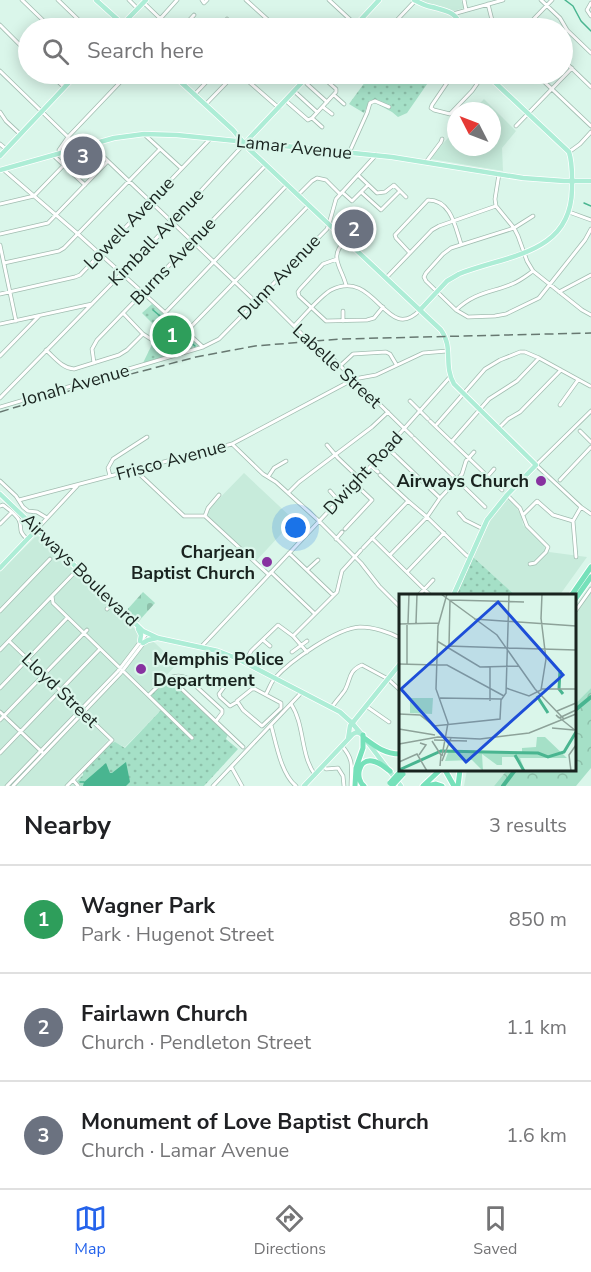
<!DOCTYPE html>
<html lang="en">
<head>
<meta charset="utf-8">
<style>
	:root { --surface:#fff; --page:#f2f2f2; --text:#202124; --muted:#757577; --line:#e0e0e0; --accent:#2563eb }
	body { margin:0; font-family:"Nunito Sans",sans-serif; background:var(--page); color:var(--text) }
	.compass { position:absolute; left:447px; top:102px; width:54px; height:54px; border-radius:50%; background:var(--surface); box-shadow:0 3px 15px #0003; rotate:312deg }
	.you { position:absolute; left:296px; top:528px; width:21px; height:21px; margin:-15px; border:4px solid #fff; border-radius:50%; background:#1a73e8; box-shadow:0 0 0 9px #1a73e833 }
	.badge { display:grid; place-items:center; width:39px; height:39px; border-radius:50%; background:var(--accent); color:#fff; font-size:20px; font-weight:700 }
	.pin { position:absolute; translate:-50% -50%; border:3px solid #fff; box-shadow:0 2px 6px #0006 }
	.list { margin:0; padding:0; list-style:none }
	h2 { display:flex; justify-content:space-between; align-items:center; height:78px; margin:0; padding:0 24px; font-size:26px }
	h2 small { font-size:20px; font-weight:400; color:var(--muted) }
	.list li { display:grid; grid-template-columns:39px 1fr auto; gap:18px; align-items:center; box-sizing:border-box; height:108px; padding:0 24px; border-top:2px solid var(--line) }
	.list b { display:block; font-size:22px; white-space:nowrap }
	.list p { margin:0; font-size:20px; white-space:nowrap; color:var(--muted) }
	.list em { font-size:20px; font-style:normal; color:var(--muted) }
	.icon { flex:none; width:33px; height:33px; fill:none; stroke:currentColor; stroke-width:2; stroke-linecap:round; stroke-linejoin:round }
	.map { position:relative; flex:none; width:591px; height:786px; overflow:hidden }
	.search { position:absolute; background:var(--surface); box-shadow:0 3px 15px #0003; left:18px; right:18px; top:18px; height:66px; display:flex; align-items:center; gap:15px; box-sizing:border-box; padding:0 21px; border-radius:33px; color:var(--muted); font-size:22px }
	.sheet { height:402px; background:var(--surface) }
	nav { display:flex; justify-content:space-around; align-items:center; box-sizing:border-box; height:84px; border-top:2px solid var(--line); background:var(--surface); font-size:16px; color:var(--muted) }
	nav a { display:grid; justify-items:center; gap:3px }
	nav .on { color:var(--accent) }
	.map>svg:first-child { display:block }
</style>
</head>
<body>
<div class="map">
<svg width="591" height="786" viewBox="0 0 591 786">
	<defs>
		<pattern id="green-dots" width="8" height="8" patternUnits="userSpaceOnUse" patternTransform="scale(1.5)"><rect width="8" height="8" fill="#a5e0c7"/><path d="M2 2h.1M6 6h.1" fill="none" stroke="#8dc0aa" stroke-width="1.8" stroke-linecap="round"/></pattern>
		<pattern id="forest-crowns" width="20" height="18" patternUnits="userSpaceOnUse" patternTransform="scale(1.5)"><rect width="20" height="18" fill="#a5e0c7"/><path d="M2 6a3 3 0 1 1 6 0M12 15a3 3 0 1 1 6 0" fill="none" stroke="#8dc0aa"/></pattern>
		<pattern id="cemetery-stones" width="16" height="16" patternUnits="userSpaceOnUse" patternTransform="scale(1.5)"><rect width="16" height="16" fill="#a5e0c7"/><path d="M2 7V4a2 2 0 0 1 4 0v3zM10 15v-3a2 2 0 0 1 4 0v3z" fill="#8dc0aa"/></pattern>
	</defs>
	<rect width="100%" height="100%" fill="#daf6ea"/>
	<path fill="#c7ebdb" d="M 420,0 L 461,0 L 464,8 L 453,11 L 446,8 L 427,3 Z
		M 484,99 L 516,131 L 502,148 L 503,171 L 431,159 L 431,157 L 456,129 L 456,147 L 492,147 L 492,111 L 473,111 Z
		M 244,473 L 294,520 L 256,561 L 207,515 L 208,510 Z
		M 507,499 L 516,507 L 521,515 L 523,525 L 544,545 L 545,549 L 549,552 L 587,557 L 559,596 L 515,595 L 473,557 L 492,517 Z
		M 36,536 L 40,537 L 137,631 L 155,643 L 177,664 L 148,695 L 162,709 L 125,747 L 108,740 L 73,777 L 75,786 L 0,786 L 0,572 Z
		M 591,592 L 591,688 L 575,704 L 575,616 Z
		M 467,770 L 507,770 L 494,786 L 464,786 Z"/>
	<path fill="url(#green-dots)" d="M 365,74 L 434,74 L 407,113 L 398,117 L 392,112 L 370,100 L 364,113 L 349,104 L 368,78 Z
		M 152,304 L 198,345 L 198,346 L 143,363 L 159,330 L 142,313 Z
		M 473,557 L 515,595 L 456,596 Z
		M 168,679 L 205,714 L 228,734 L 226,739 L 238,749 L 204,786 L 81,786 L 77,781 L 83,775 L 83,772 L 111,743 L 115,742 L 125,748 L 162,709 L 151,695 Z"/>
	<path fill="url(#forest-crowns)" d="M 591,688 L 591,768 L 576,786 L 494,786 L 507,770 L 574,770 L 575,704 Z"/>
	<path fill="url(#cemetery-stones)" d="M 143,592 L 155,603 L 138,622 L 126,611 Z"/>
	<path fill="#49b590" d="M 126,762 L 130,782 L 126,786 L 83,786 L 84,782 L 106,763 L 110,773 L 112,773 Z"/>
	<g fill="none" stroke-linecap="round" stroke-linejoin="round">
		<path stroke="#49b590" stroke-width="1.5" d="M 565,0 L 573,6 L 581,21 L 591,31
			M 584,203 L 591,206
			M 153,310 L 195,346
			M 80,782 L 84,782"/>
		<path stroke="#49b590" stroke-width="4" d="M 574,711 L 591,697
			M 503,786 L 515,770"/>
		<g stroke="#a2bdb1" stroke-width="4.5">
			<path id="minor" d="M 22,0 L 51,28
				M 58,0 L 87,28
				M 129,0 L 138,9
				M 202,0 L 204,3 L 207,0
				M 246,0 L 277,28
				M 329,0 L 356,25
				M 464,0 L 466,10
				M 541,0 L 560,18 L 567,30 L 591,53
				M 144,3 L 170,28
				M 591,3 L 587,10 L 591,16
				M 488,4 L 494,28
				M 453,14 L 503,0
				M 160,19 L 177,0
				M 0,25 L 28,53
				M 182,28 L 194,15
				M 218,28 L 227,19 L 236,28
				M 392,28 L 396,25 L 397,20 L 415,1
				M 525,28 L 552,0
				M 562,34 L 567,30
				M 562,59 L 591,87
				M 0,71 L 68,137 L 77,148
				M 50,74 L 64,87
				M 240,74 L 279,108
				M 342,74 L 351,81
				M 453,74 L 432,105 L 431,108 L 434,110 L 450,114 L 472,91 L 484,74
				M 536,74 L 591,126
				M 307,84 L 327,102
				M 294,91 L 317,112
				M 194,95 L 214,74
				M 334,95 L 344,104
				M 285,100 L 308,120 L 312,118 L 336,92 L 336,89 L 319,74
				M 205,105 L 235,74
				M 323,107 L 332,114
				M 0,112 L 6,121 L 20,134
				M 312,118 L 322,127
				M 516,126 L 572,68
				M 145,135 L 181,168
				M 0,144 L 6,149
				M 90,144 L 256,302
				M 569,152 L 580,144 L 591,132
				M 60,153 L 59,150 L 68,137 L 128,74
				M 349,153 L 367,113 L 370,103 L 375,101 L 389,107
				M 54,156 L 85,185
				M 426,162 L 441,142 L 442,139
				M 4,170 L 78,234 L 203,347
				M 499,174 L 495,199 L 496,206 L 514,228 L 518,236 L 527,261 L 533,271 L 582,310 L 591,315
				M 358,175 L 377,193 L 385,192 L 394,185 L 406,197
				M 342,192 L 352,201 L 368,185
				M 361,192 L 381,210 L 400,191
				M 298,195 L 312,181 L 317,178 L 326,180 L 340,194
				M 0,204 L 34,196 L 64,165
				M 569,212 L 591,220
				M 533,216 L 514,228 L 451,248 L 443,254 L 426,273 L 424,277 L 426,281 L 456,310 L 468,317 L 495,316 L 506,314 L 539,298 L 585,240 L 591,229
				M 0,234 L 48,223 L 107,162
				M 345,241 C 328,257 342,268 346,285
				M 0,245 L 16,321
				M 410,253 L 396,238 L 395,235 L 428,200 C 451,200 455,226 461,244
				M 337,259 L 323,264 L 300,289 L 298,292 L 299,296 L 326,321 L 367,320 L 374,318 L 383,307
				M 4,263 L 59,251 L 64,248 L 160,149
				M 386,278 L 432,230 L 439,226 L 496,206
				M 559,292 L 591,275
				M 0,294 L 75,277 L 80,275 L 210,139
				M 263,295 L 298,330
				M 456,310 C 475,292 490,293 512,284 C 520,281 526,276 533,271
				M 343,311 L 343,321
				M 123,313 L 143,334 L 154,341
				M 165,313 L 287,185
				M 0,324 L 92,304
				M 294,326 C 304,316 320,296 331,290 C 376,267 386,345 420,310
				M 186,332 L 309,205
				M 316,348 L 334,360 L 354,379 L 412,436
				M 46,350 C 55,358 62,368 74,369 L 119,355 L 127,350 L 143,334
				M 0,356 L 39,316
				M 94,363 L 92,349 L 97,340 L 266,165
				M 340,366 L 353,354 L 386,352 L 390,354 L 396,364
				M 0,398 L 172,222 L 244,144
				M 410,401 L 428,419
				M 560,405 L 578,380
				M 0,407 L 203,347 L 219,339 L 327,229 L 329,224 L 336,199 L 376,155
				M 591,411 L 536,465 L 581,507 L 591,514
				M 430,421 L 502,490
				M 437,424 L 485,369 L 500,360 L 520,352 L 525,352 L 539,358 L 590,386
				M 499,428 L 508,419 L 520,412 L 561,370
				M 580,431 L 591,442
				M 414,438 L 485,507
				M 453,440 L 489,399 L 517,381 L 539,358
				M 232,444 L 263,474 L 276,482 L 319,521 L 361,563 L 379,586 L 400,607
				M 327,445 L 338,458 L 359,478
				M 387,448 L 395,455
				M 396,456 L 440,498
				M 371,466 L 378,472
				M 134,469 L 184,516 L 205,516 L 268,574
				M 380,475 L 408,501 L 427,517 L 466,555 L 470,558
				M 110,476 L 108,468 L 113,459 L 147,437
				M 268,477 L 274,468 L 286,461
				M 487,477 L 494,469
				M 560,480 L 591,447
				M 0,481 L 16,496 L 23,507 L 28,511 L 37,512 L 47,518
				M 330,491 L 338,500
				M 288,493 L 299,482 L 372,427 L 388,412
				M 507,495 L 520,508 L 527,526 L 548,547 L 546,552 L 535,563 L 530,564
				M 19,500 L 232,444 L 354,379 L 376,375 L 423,353 L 447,351
				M 0,506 L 3,505 C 8,509 16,514 19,520 C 23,529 17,530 27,539
				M 459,513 L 465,520 L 483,529
				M 523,515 L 537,501 L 553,515 L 573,521
				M 205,516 L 208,508 L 219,495
				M 0,524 L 11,513
				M 37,529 L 77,486
				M 345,529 L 372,500 L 354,483
				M 372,538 L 431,596
				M 336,539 L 342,532
				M 363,548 L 408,501
				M 289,553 L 333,595
				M 390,555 L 427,517 L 440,498 L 457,480 L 462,474 L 466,461 L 474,452
				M 576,557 L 573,521 L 581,507
				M 307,570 L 318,560
				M 271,572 L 315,614
				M 407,572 L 444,533
				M 52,596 L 53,603 L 192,738
				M 418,596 L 433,580
				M 107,609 L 113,602
				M 0,611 L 50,559
				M 574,613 L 591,589
				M 293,636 L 337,592 L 342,571 L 361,550
				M 263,640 L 270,646
				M 9,641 L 112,740 L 67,786
				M 201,647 L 371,466 L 450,377
				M 0,650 L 78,569
				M 292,652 L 307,641
				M 245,663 L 251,651 L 278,625 L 293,636 L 307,652
				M 170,678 L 243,747
				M 233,680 L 229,680 L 219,694 L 220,697 L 230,706 L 237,702
				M 0,688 L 67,618
				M 252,689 L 255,689 L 281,703 L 281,708 L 262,726 L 243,710 L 237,701 Z
				M 266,694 C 269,689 271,682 275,678 C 290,661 337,628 360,627 C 373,627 389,632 400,638
				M 149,695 C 160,684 171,671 187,678 L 222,710 L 222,713 L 216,721
				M 291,704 C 305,725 300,754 315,775
				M 366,706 L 389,722
				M 332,707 C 336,701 341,696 345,690 C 351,679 348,671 362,665 L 388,679 L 400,690
				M 0,712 L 42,752
				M 0,720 L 87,630
				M 271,725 C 276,743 281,774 296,786
				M 342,746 C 355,761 351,768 351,786
				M 0,753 L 100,649
				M 323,766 L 326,769 L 338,768 L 343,776 L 344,786
				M 232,768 L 242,786
				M 73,780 L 78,786
				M 7,786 L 118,671 L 147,633
				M 13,786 L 120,674 L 143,644
				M 213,786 L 301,693"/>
		</g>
		<g stroke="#fff" stroke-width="6">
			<path id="major" d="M 96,0 L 127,28
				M 414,0 C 420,3 425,6 432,7 C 446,11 458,12 461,28
				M 119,28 L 146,0
				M 353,28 L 379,0
				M 172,74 L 233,130 L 248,148 L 441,330 C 454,348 443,365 454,384 L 536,465 L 507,495 L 487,520 L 453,596
				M 245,143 L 310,74
				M 0,156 L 77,74
				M 0,170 L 114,138 L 144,134 L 177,135 L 392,157 L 523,178 L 564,181 L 591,181
				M 420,310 L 447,281 L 459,274 C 506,255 571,255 572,189 C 572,176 573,165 569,152 L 486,74
				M 0,494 L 143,631 L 158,638 L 218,651 L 236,658 L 340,712 L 352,723 L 363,736
				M 0,568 L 37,529
				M 138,629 L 141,635 L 140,641
				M 143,643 L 148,640 L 157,638
				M 348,739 L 350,726 L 400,664
				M 368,743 L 401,786
				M 304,786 L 353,734 L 357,732 L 361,734"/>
		</g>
		<g stroke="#fff" stroke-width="7">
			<path id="highway" d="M 571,596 L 591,567
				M 574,601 L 591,577
				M 364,738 C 376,747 385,754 400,754
				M 445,770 L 454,786
				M 355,786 L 356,768 L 363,748 L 363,735
				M 364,786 C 355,779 358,759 372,761 C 380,762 384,767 390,771
				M 423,786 L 440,770
				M 427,786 L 436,784 L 442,786
				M 458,786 L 460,770"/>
		</g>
		<use href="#minor" stroke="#fff" stroke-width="3"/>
		<use href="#major" stroke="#adedd6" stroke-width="4.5"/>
		<use href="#highway" stroke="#76e1ba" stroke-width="5"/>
		<path stroke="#677871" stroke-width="1.5" stroke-dasharray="9 4.5" stroke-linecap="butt" d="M 0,412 L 89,385 L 196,357 L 255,346 L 340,339 L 591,333"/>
		<g stroke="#a2bdb1" stroke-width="4.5" stroke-linecap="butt">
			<path id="minor-bridge" d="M 298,330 L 316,348"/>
		</g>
		<g stroke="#fff" stroke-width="7" stroke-linecap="butt">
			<path id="highway-bridge" d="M 390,783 L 399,773
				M 392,786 L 403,774"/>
		</g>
		<use href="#minor-bridge" stroke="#fff" stroke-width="3"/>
		<use href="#highway-bridge" stroke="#76e1ba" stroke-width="5"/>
	</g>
	<g fill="#8732a0" stroke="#daf6ea" stroke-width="2">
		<circle cx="541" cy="481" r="6"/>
		<circle cx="267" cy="562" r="6"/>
		<circle cx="141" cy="669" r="6"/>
	</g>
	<g text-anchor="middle" stroke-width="4.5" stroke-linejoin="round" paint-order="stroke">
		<g font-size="18" fill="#19231f" stroke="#daf6ea">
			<text transform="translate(294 147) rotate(6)" y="6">Lamar Avenue</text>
			<text transform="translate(129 223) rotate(-46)" y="6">Lowell Avenue</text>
			<text transform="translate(156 237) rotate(-46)" y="6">Kimball Avenue</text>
			<text transform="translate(173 261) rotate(-46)" y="6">Burns Avenue</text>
			<text transform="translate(279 277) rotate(-46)" y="6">Dunn Avenue</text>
			<text transform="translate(337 366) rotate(43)" y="6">Labelle Street</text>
			<text transform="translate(75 385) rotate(-16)" y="6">Jonah Avenue</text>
			<text transform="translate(171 460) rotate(-15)" y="6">Frisco Avenue</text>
			<text transform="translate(363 473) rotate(-47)" y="6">Dwight Road</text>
			<text transform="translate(80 570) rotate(44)" y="6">Airways Boulevard</text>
			<text transform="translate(60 690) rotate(44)" y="6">Lloyd Street</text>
		</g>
		<g font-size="18" font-weight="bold" fill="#19231f" stroke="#daf6ea" text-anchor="end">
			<text x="529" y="487">Airways Church</text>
			<text x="255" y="558">Charjean<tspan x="255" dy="21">Baptist Church</tspan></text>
			<text x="153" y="665" text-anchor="start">Memphis Police<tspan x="153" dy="21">Department</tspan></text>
		</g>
	</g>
	<g transform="translate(399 594)">
		<rect width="177" height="177" fill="#daf6ea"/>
		<path d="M 11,104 L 34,104 L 33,120 L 11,119 Z" fill="#a5e0c7"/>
		<path d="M 138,143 L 146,143 L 168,164 L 121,164 L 126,177 L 115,163 L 103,163 L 103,171 L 98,171 L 83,160 L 84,177 L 73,166 L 46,167 L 50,156 L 123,159 L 123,154 L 137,153 Z" fill="#a5e0c7"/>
		<path fill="none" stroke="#49b590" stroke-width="3" d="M 161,76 L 160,95 L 164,100M 138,102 L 149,119M 116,161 L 125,177M 0,176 L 42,157 L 139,159 L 149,163 L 165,158 L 177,138"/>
		<path fill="none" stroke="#8da299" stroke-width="1.5" d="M 42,0 L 98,41 L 136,95 L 165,125M 75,25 L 177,32M 142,25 L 143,0M 9,29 L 10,0M 17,29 L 18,0M 0,30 L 40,29M 8,31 L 8,70M 38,47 L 81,73 L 120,72M 49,52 L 108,54M 50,52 L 51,6 L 125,8M 108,54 L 177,56M 0,70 L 38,71M 38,71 L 48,71 L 105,102M 107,94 L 130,102 L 142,96 L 147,65 L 142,24M 143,95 L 177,95M 41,104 L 102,105M 91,107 L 91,73M 158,117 L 177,109M 0,120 L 21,121 L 35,132 L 101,125 L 102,106 L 107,99 L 110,0M 160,124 L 157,121 L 177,137M 160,124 L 177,116M 153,134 L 175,136M 0,135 L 36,141M 35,146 L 68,147M 33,147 L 42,161 L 41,172M 0,150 L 39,143 L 81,145 L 130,139 L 177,120M 20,161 L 27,151 L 21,149M 43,162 L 49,129 L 37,95 L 39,32 L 48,0M 43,167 L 52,144M 0,168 L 18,160 L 28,177M 172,177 L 170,161 L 177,151"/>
		<path fill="#1d4ed8" fill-opacity="0.15" stroke="#1d4ed8" stroke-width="3" d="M 99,8 L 164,81 L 67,168 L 2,95 Z"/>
		<rect width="177" height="177" fill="none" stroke="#19231f" stroke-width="3"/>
	</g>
</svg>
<svg class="compass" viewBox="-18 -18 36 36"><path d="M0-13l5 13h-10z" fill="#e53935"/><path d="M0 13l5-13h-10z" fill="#757577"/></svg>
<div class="you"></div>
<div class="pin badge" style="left:172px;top:335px;background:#2e9e5b">1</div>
<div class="pin badge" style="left:354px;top:229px;background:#6b7280">2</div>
<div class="pin badge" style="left:83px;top:156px;background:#6b7280">3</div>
<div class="search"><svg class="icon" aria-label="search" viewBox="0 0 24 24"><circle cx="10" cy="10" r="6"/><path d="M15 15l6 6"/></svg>Search here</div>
</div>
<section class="sheet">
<h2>Nearby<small>3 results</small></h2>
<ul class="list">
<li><span class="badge" style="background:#2e9e5b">1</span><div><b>Wagner Park</b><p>Park · Hugenot Street</p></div><em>850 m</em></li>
<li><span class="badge" style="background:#6b7280">2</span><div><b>Fairlawn Church</b><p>Church · Pendleton Street</p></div><em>1.1 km</em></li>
<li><span class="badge" style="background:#6b7280">3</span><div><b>Monument of Love Baptist Church</b><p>Church · Lamar Avenue</p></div><em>1.6 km</em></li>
</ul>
</section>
<nav>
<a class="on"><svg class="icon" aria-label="map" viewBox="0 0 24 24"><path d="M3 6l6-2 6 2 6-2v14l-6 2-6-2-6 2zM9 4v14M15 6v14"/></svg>Map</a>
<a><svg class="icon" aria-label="directions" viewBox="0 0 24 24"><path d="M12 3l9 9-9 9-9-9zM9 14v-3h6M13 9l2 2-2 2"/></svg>Directions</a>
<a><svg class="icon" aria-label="saved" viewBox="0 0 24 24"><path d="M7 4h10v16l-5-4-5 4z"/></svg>Saved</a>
</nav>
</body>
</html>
